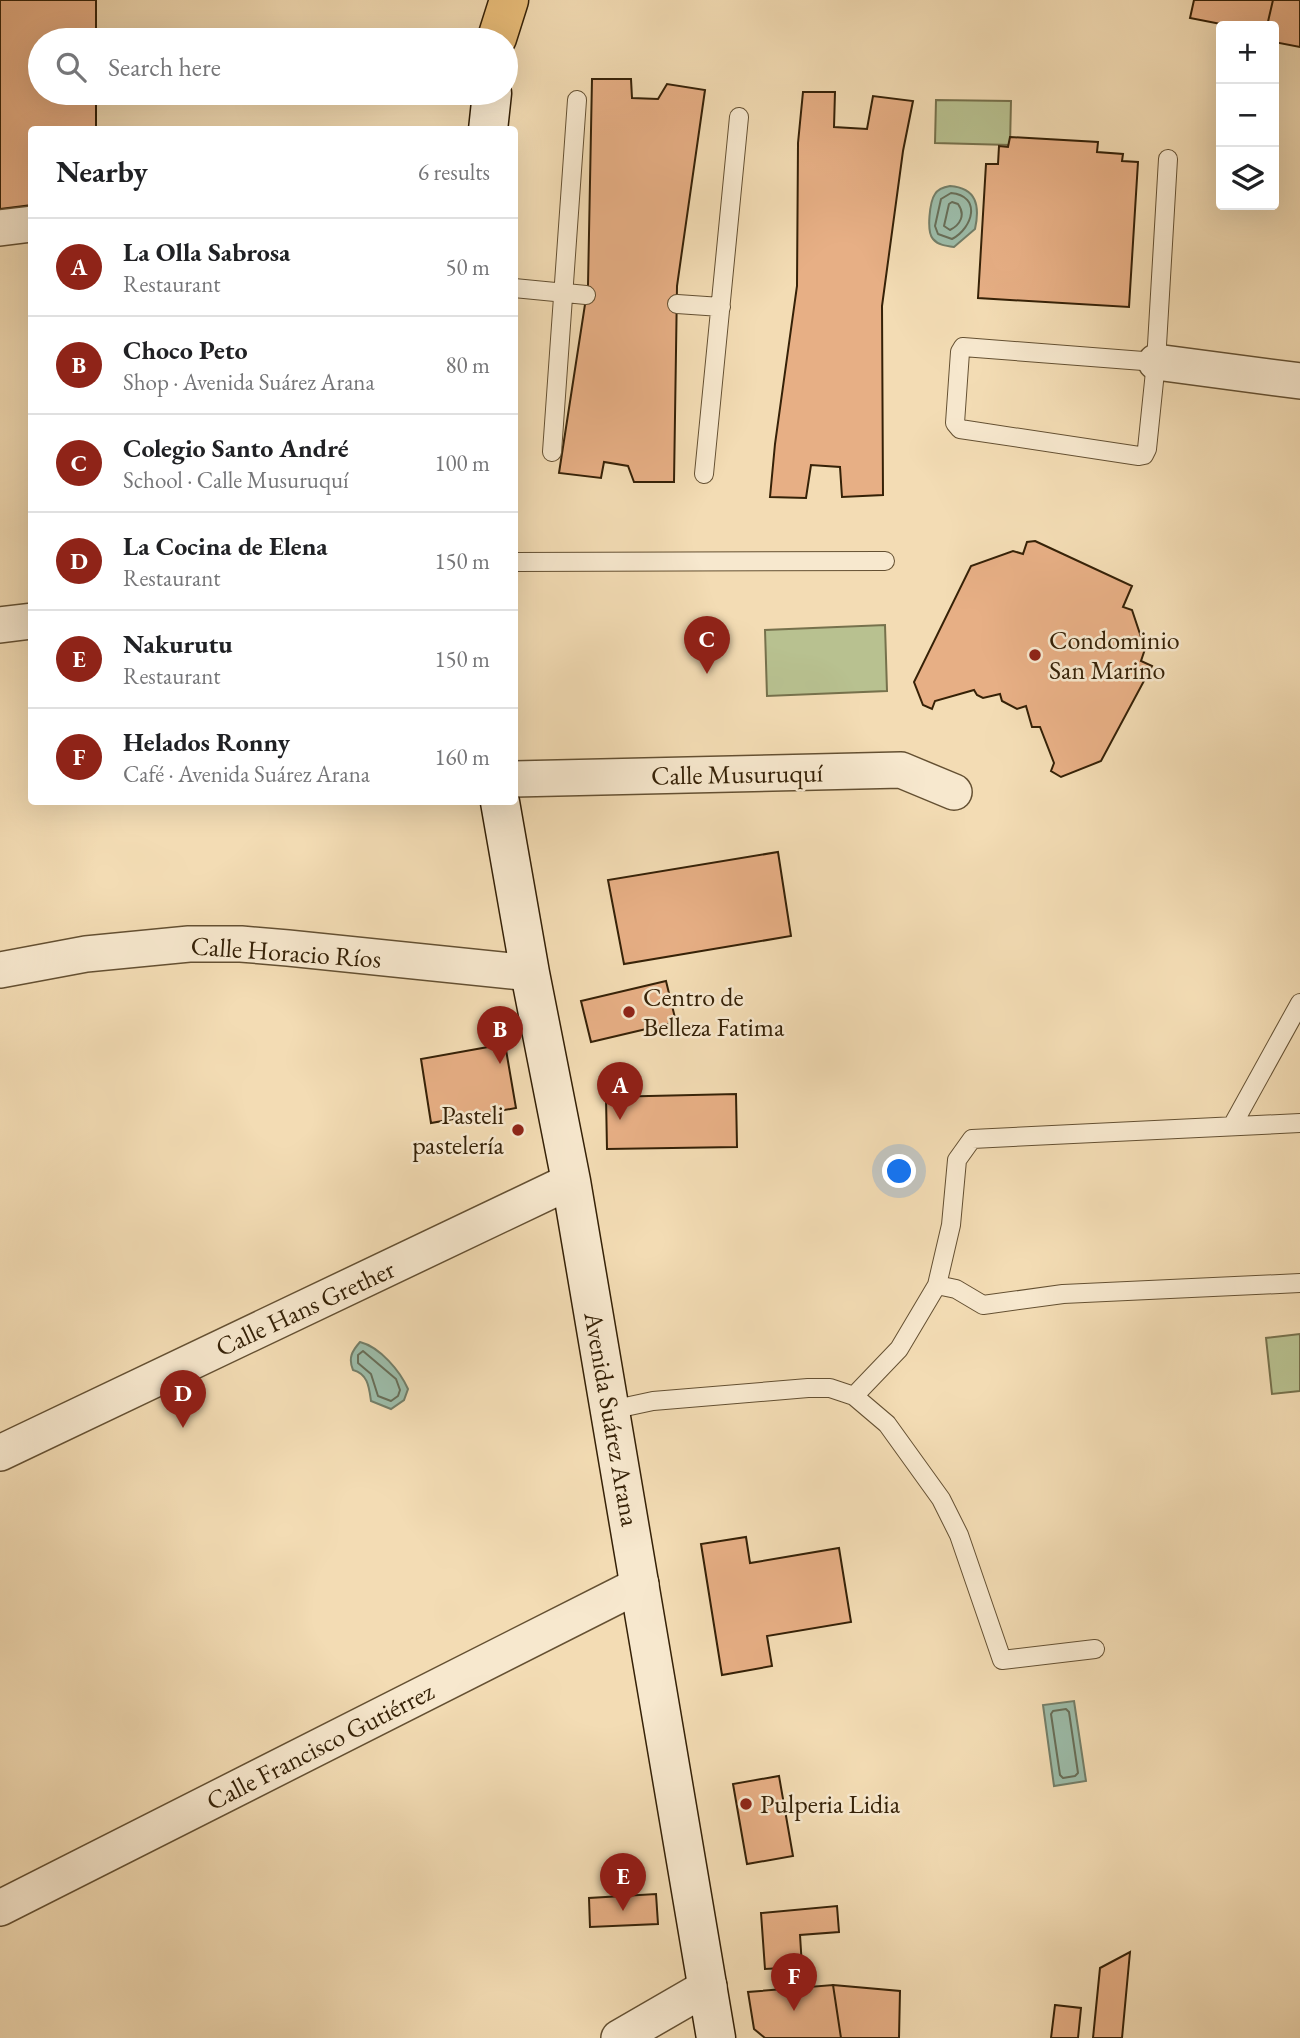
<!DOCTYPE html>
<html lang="en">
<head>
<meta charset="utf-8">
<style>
	:root { --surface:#fff; --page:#f6f6f6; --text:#202124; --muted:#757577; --line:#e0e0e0; --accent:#8f2418 }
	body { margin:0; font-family:"EB Garamond",serif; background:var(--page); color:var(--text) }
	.controls { position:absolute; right:21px; top:21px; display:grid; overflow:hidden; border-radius:7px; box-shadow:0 7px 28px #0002 }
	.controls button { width:63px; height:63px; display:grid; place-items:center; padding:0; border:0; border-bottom:2px solid var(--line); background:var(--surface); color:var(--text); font:35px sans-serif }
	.you { position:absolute; left:900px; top:1172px; width:24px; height:24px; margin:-18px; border:5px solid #fff; border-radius:50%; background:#1a73e8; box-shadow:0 0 0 10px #1a73e833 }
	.badge { display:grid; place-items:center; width:46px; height:46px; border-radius:50%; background:var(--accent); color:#fff; font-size:23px; font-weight:700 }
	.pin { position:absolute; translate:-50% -58px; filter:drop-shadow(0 2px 4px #0008) }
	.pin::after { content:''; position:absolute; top:37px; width:24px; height:21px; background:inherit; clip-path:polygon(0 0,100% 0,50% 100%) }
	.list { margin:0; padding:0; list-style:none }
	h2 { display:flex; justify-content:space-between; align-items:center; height:91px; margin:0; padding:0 28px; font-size:30px }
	h2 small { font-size:23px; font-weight:400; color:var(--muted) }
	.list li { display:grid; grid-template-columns:46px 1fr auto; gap:21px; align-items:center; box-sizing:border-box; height:98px; padding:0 28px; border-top:2px solid var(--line) }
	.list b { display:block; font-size:26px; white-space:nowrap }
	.list p { margin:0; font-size:23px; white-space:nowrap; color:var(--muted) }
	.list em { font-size:23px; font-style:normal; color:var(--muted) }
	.icon { flex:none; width:38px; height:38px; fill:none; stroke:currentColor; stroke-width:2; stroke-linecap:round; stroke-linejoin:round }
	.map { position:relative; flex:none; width:1300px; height:2038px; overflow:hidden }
	.search { position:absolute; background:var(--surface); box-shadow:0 7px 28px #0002; left:28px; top:28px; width:490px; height:77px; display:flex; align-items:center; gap:18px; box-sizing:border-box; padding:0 24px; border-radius:38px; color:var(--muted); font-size:26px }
	.panel { position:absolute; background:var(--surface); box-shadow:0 7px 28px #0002; left:28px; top:126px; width:490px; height:679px; border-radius:7px }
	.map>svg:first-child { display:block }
</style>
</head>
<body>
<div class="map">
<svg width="1300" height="2038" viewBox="0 0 1300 2038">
	<rect width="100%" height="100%" fill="#f3dcb4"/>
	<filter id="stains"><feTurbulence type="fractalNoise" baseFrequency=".00286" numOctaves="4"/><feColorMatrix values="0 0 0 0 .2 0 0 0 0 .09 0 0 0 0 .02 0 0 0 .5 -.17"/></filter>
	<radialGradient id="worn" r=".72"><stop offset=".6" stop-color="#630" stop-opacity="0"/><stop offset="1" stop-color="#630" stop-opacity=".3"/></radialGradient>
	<path fill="#b8c190" stroke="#76714c" stroke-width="2" d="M 936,100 L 1011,101 L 1010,145 L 935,143 Z
		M 885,625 L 887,691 L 767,696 L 765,630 Z
		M 1300,1334 L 1300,1391 L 1272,1394 L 1266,1338 Z"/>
	<path fill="#9cbca9" stroke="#737e68" stroke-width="2" d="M 950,186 C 977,188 980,206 975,229 L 954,247 C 946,246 938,245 933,239 C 926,231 930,201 935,194 C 938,189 944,187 950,186 Z
		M 360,1342 C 380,1347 400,1371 408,1389 L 404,1400 L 391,1409 L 371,1401 C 369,1387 368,1374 353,1370 C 348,1358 352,1351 360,1342 Z
		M 1074,1701 L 1086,1781 L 1054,1786 L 1043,1705 Z"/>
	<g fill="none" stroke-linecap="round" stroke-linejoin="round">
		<path stroke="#686e58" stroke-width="2" d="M 951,193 C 982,196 973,228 952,239 L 938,234 L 935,226 L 941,199 Z
			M 952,202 L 958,204 C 966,215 960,225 950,230 L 944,226 L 949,204 Z
			M 363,1351 L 396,1379 L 400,1390 L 398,1396 L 391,1401 L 378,1396 L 371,1374 L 358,1363 L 358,1355 Z
			M 1066,1709 L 1069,1712 L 1078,1773 L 1075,1776 L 1063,1778 L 1060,1775 L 1051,1714 L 1053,1711 Z"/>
	</g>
	<path fill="#e7af85" stroke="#352107" stroke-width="2" d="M 0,0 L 96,0 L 96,40 L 40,40 L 40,93 L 96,93 L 96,130 L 32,130 L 32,205 L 0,209 Z
		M 1194,0 L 1273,0 L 1267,26 L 1231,26 L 1190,18 Z
		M 1273,0 L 1300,0 L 1300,47 L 1274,42 L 1274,26 L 1267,26 Z
		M 592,79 L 631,79 L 632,98 L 658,99 L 667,84 L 705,90 L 677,286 L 674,482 L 634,482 L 628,466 L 604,462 L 601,478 L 559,473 L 588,285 Z
		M 803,92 L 835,92 L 834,127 L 867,129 L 873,96 L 913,101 L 903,151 L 882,306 L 883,495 L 842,497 L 840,467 L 811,465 L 806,498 L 770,497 L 775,444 L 797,286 L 798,143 Z
		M 1010,137 L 1098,142 L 1097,152 L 1123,154 L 1122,161 L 1138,162 L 1129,307 L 978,298 L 986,164 L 998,164 L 999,146 L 1008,147 Z
		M 1035,541 L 1132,586 L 1123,607 L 1132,610 L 1145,649 L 1141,661 L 1152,666 L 1101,761 L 1061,777 L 1051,771 L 1054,763 L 1040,727 L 1032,727 L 1026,706 L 1017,709 L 1002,701 L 1000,694 L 983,698 L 977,695 L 974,690 L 935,701 L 932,709 L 923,705 L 914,682 L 971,566 L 1013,551 L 1023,554 L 1027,542 Z
		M 778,852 L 791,936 L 624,964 L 608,880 Z
		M 666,981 L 676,1022 L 591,1042 L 581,1001 Z
		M 505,1044 L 516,1108 L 431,1123 L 421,1059 Z
		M 736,1094 L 737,1147 L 607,1149 L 606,1097 Z
		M 746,1537 L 750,1563 L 839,1548 L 851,1622 L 767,1636 L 772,1666 L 722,1675 L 701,1544 Z
		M 779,1776 L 793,1856 L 747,1864 L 733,1784 Z
		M 656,1894 L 658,1924 L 590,1927 L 589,1898 Z
		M 837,1906 L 839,1932 L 800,1935 L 802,1967 L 765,1969 L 761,1913 Z
		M 1130,1952 L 1122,2038 L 1093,2038 L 1100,1968 Z
		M 833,1985 L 841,2038 L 765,2038 L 754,2029 L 748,1992 Z
		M 833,1985 L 900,1991 L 899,2038 L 841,2038 Z
		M 1055,2005 L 1081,2008 L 1078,2038 L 1051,2038 Z"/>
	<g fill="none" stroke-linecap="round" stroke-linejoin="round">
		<g stroke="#645032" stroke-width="20">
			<path id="service" d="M 514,288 L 586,295
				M 677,304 L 721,307
				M 1156,362 L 963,347 L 960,352 L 955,423 L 960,429 L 1139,456 L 1144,455 L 1147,449 L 1156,362 L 1168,159
				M 552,452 L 577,100
				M 704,474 L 739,117
				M 514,562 L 885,561
				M 1232,1126 L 1300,1003
				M 937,1285 L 956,1289 L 983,1305 L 1063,1294 L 1300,1283
				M 854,1396 L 899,1349 L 937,1285 L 951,1225 L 957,1160 L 972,1139 L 1300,1123
				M 611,1410 L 653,1401 L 808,1388 L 830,1388 L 854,1396 L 887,1424 L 941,1499 L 959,1535 L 1002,1660 L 1095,1649"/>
		</g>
		<g stroke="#645032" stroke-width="38">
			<path id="minor" d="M 0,228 L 32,224
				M 1156,362 L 1300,381
				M 0,625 L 32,621
				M 514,779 L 901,770 L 954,792
				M 0,970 L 86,954 L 189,944 L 241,944 L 288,948 L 530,973
				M 0,1453 L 571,1181
				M 0,1908 L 641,1584
				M 619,2038 L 709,1986"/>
		</g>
		<g stroke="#352107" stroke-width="41">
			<path id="secondary" d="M 488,130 L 492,93
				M 500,802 L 530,973 L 571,1181 L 716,2038"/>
		</g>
		<g stroke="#352107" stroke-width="41">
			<path id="primary" d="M 497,38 L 509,0"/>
		</g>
		<use href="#service" stroke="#f7e8ce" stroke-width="18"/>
		<use href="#minor" stroke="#f7e8ce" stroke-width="35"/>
		<use href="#secondary" stroke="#f7e8ce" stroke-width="38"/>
		<use href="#primary" stroke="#eabe7a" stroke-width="38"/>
	</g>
	<g fill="#8f2418" stroke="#f7e8ce" stroke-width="2.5">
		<circle cx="1035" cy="655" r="7"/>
		<circle cx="629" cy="1012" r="7"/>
		<circle cx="518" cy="1130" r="7"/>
		<circle cx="746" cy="1804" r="7"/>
	</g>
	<g text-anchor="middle" stroke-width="5" stroke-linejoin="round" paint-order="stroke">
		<g font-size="26" fill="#352107" stroke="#f7e8ce" text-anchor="start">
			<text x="1049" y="649">Condominio<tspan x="1049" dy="30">San Marino</tspan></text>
			<text x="643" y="1006">Centro de<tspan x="643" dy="30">Belleza Fatima</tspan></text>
			<text x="504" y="1124" text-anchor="end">Pasteli<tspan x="504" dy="30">pastelería</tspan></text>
			<text x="760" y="1813">Pulperia Lidia</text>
		</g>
		<g font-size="26" fill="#352107" stroke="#f7e8ce">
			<text transform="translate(737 774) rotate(-1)" y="9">Calle Musuruquí</text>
			<text transform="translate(286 952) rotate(4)" y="9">Calle Horacio Ríos</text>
			<text transform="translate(305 1308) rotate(-25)" y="9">Calle Hans Grether</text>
			<text transform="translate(612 1419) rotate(80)" y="9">Avenida Suárez Arana</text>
			<text transform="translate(320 1746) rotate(-27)" y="9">Calle Francisco Gutiérrez</text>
		</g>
	</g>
	<rect width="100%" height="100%" filter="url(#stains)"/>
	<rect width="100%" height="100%" fill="url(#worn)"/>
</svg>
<div class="controls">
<button>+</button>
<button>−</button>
<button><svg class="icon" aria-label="layers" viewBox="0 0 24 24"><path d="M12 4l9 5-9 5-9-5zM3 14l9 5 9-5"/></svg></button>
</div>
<div class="you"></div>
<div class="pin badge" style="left:620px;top:1120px">A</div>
<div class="pin badge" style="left:500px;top:1064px">B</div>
<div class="pin badge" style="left:707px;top:674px">C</div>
<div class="pin badge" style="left:183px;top:1428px">D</div>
<div class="pin badge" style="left:623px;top:1911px">E</div>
<div class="pin badge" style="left:794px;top:2011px">F</div>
<div class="search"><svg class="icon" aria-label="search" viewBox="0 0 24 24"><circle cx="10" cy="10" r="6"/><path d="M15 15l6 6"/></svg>Search here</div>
<section class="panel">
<h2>Nearby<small>6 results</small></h2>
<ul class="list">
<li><span class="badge">A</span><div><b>La Olla Sabrosa</b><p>Restaurant</p></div><em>50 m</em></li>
<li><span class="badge">B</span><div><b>Choco Peto</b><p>Shop · Avenida Suárez Arana</p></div><em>80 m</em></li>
<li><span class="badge">C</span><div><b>Colegio Santo André</b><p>School · Calle Musuruquí</p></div><em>100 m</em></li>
<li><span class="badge">D</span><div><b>La Cocina de Elena</b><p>Restaurant</p></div><em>150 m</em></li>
<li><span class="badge">E</span><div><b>Nakurutu</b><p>Restaurant</p></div><em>150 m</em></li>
<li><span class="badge">F</span><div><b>Helados Ronny</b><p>Café · Avenida Suárez Arana</p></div><em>160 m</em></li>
</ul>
</section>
</div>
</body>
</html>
